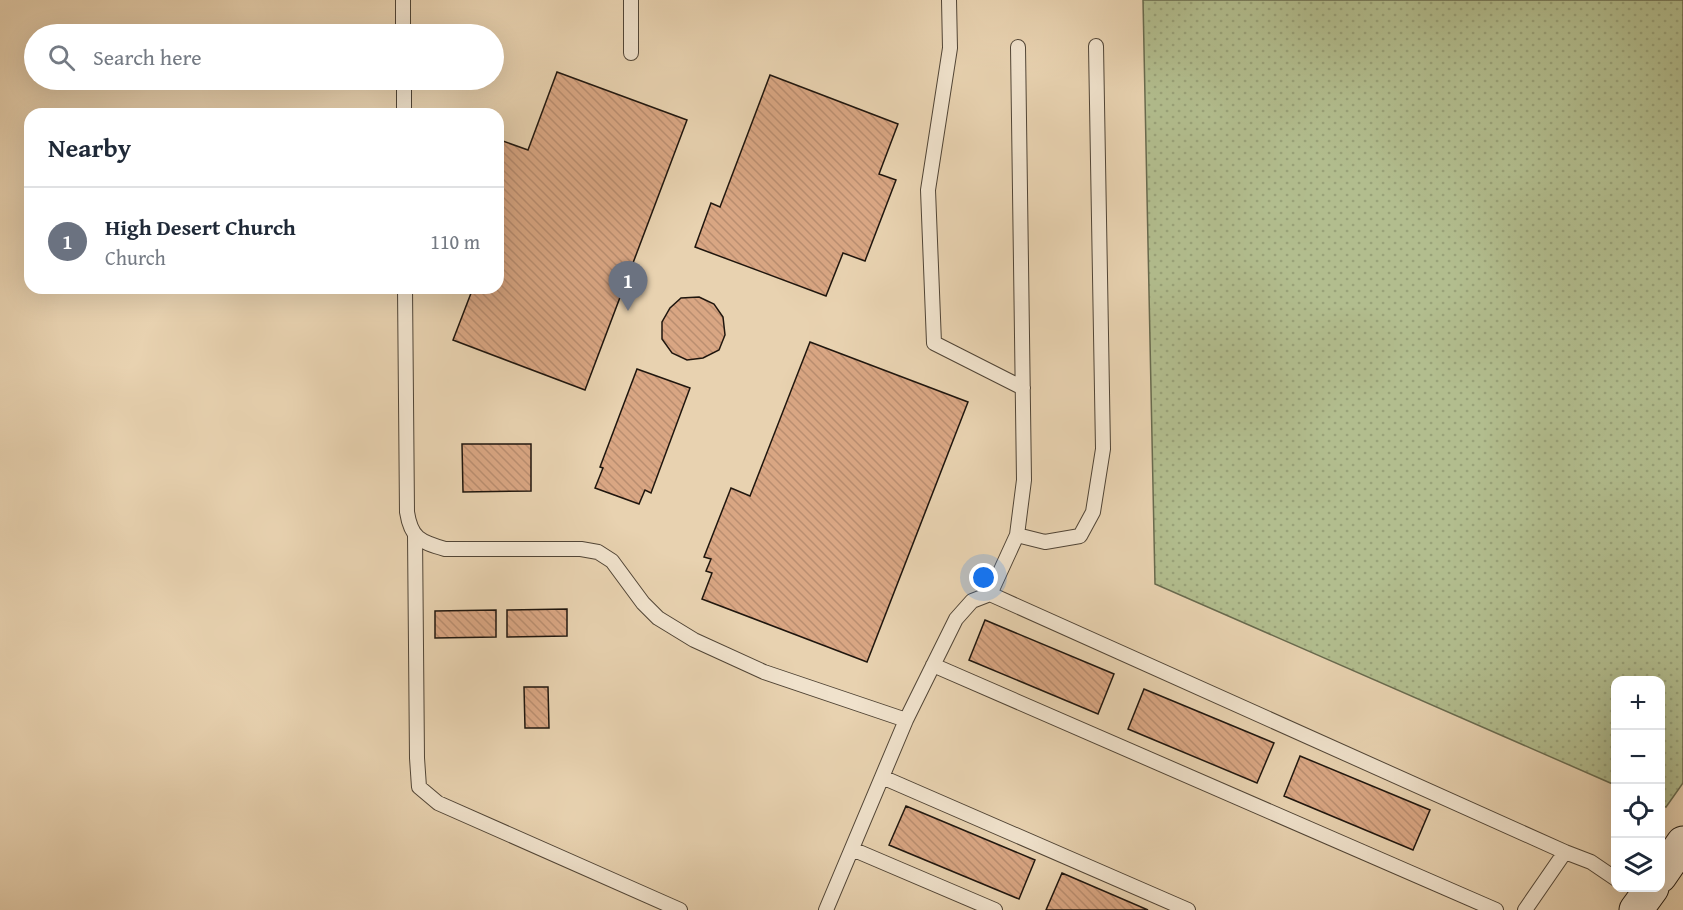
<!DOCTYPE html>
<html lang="en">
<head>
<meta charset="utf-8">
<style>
	:root { --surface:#fff; --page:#f6f6f7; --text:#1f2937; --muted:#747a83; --line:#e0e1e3; --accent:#8f2418 }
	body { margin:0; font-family:"Gentium Book Plus",serif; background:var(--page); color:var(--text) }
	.controls { position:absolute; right:18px; bottom:18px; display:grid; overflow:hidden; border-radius:12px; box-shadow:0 6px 24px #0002 }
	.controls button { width:54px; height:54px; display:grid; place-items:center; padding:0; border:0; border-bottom:2px solid var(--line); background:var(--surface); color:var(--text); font:30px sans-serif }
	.you { position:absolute; left:984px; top:578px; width:21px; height:21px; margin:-15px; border:4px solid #fff; border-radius:50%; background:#1a73e8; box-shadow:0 0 0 9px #1a73e833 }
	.badge { display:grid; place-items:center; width:39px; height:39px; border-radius:50%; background:var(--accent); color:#fff; font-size:20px; font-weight:700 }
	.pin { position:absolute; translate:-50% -50px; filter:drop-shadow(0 2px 3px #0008) }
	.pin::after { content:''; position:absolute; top:32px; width:21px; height:18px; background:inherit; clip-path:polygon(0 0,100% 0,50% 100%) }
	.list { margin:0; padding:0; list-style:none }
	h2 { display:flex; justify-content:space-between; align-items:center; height:78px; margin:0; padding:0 24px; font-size:26px }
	h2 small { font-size:20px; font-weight:400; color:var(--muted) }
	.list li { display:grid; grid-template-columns:39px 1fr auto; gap:18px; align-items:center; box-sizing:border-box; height:108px; padding:0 24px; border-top:2px solid var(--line) }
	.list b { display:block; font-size:22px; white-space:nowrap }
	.list p { margin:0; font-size:20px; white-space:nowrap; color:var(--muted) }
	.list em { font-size:20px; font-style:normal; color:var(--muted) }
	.icon { flex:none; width:33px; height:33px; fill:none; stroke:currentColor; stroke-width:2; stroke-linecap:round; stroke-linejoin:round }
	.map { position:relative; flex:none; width:1683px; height:910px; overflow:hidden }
	.search { position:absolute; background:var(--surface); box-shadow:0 6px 24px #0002; left:24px; top:24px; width:480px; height:66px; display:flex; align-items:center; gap:15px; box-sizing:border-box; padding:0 21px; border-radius:33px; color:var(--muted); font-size:22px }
	.panel { position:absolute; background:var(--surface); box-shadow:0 6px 24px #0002; left:24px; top:108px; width:480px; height:186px; border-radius:18px }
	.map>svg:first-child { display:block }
</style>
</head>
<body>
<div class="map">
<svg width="1683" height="910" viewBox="0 0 1683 910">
	<defs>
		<pattern id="grass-dots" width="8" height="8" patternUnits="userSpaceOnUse" patternTransform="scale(1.5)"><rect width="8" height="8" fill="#b2bd8e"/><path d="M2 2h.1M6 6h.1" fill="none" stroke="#99a279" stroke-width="1.8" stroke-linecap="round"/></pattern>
		<pattern id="building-back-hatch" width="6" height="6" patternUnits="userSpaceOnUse" patternTransform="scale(1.5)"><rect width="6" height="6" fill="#d9a683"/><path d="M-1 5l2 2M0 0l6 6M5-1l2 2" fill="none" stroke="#ba8e70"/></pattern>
	</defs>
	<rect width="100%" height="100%" fill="#e8d2b0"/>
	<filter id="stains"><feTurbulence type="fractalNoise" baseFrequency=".00333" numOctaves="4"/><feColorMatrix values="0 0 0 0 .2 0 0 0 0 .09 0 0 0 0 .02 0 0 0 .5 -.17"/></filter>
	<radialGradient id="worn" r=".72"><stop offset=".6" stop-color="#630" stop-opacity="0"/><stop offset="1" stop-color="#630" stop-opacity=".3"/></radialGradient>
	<path fill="url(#grass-dots)" stroke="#686a4e" stroke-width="1.5" d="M 1143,0 L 1683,0 L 1683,783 L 1666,807 L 1660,805 L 1660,680 L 1616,680 L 1615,785 L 1155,584 Z"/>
	<path fill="url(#building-back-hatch)" stroke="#1f160e" stroke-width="1.5" d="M 557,72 L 687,120 L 585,390 L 453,340 L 473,288 L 498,288 L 498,145 L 500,140 L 528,150 Z
		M 770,75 L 898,124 L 879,174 L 896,180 L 865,261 L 843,253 L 826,296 L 695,247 L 711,203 L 720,207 Z
		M 699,297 L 714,304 L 723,317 L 725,335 L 719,350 L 703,358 L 687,360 L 672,353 L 662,339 L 662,322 L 670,308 L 681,298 Z
		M 810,342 L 968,402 L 867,662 L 702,599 L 712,573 L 706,571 L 711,559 L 704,557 L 731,488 L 750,496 Z
		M 637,369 L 690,388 L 651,493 L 645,490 L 639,504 L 595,488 L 603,468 L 600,467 Z
		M 462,444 L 531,444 L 531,491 L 463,492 Z
		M 567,609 L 567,636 L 507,637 L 507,610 Z
		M 496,610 L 496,637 L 435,638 L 435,611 Z
		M 985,620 L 1114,674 L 1098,714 L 969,660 Z
		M 524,687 L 548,687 L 549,728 L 525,728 Z
		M 1144,689 L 1274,743 L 1257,783 L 1128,729 Z
		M 1300,756 L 1430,810 L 1413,850 L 1284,796 Z
		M 906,806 L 1035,860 L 1019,899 L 889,845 Z
		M 1062,873 L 1148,910 L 1046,910 Z"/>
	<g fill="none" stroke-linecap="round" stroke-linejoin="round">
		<g stroke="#514536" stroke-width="16">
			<path id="lane" d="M 403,0 L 403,34
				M 631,0 L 631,53
				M 949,0 L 950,48 L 928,190 L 934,343 L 1023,388
				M 1096,46 L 1103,449 L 1093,512 L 1080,536 L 1045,542 L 1017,535 L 990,594 L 1565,852
				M 404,80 L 404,114
				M 405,288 L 407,512 C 411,538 420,542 445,549 L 581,549 L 598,552 L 612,561 L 643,603 L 658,618 L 694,640 L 764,672 L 906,720
				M 415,535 L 417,758 L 419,787 L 438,803 L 680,910
				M 1017,535 L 1024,480 L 1018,47
				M 933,665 L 1496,910
				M 882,777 L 1188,910
				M 852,849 L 995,910
				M 826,910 L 906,720 L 956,619 L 972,601 L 990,594
				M 1525,910 L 1565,852 L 1591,862 L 1616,879"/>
		</g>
		<g stroke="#1f160e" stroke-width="35">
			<path id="secondary" d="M 1660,876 L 1683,843
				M 1636,910 L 1652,888"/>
		</g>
		<use href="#lane" stroke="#f0e2cc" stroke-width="14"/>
		<use href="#secondary" stroke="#f0e2cc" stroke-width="33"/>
	</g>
	<rect width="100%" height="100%" filter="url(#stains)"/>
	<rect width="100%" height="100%" fill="url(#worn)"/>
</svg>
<div class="controls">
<button>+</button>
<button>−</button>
<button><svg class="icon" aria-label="locate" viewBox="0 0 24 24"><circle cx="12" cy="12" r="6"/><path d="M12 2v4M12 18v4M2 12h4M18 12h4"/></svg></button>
<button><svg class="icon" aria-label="layers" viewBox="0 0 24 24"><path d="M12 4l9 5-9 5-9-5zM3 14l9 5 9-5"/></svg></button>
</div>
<div class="you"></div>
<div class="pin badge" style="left:628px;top:311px;background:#6b7280">1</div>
<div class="search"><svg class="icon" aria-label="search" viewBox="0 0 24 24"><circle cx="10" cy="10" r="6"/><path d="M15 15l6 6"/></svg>Search here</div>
<section class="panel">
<h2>Nearby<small></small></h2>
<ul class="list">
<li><span class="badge" style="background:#6b7280">1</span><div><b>High Desert Church</b><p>Church</p></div><em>110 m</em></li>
</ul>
</section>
</div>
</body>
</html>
